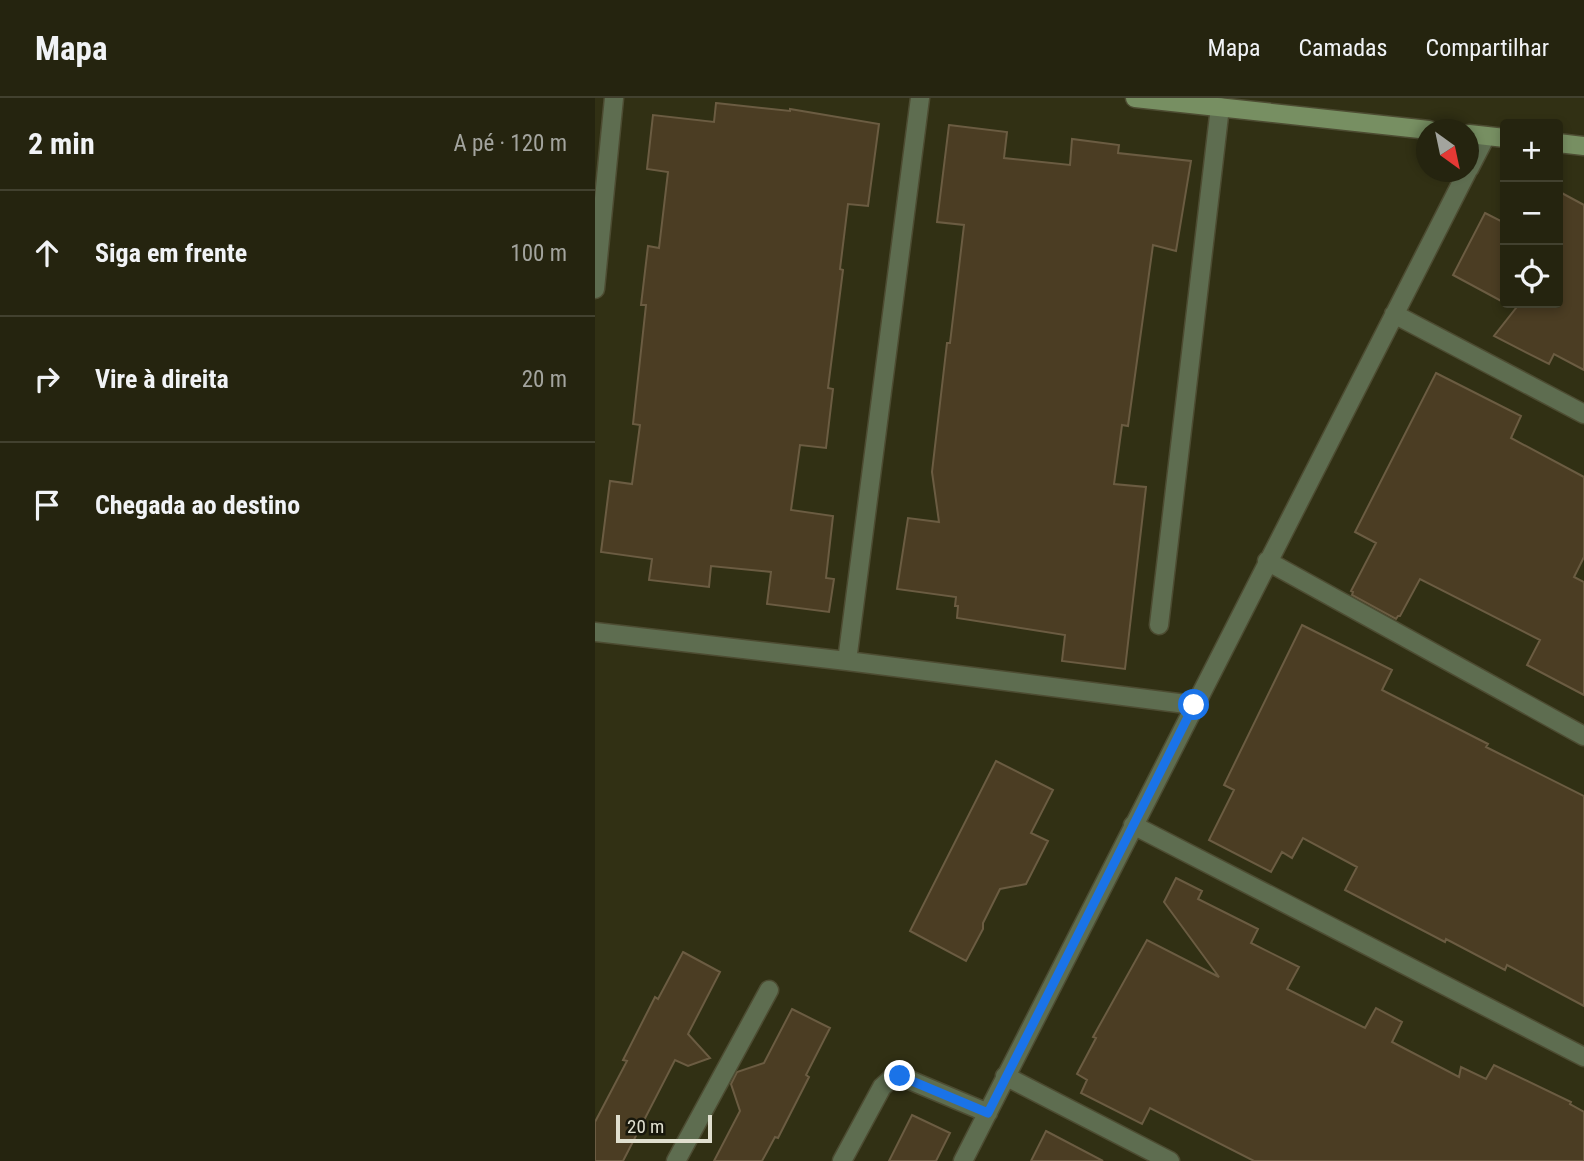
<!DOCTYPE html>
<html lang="pt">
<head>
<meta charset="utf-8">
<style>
	:root { --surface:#25240f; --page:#31301d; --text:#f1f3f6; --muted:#a3a49e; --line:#42412f }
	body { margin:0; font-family:"Roboto Condensed",sans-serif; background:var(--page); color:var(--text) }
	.controls { position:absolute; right:21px; top:21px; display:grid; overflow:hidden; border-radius:7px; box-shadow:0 4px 10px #0003 }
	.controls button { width:63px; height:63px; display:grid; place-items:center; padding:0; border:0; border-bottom:2px solid var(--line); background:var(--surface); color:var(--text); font:35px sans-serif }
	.compass { position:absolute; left:821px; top:21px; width:63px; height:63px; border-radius:50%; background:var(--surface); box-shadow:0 4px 10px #0003; rotate:147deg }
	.scale { position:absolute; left:21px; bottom:18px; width:96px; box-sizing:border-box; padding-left:7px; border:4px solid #e0dfcf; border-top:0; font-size:19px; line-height:24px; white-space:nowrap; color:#e0dfcf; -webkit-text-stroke:5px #18170b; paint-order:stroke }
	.stop { position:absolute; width:21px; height:21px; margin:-16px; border:5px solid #1a73e8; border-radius:50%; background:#fff }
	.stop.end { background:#1a73e8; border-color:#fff; box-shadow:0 2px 7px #0008 }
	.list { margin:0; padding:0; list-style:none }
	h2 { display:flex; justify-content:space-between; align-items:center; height:91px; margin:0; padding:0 28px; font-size:30px }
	h2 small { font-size:23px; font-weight:400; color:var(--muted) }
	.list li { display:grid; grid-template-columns:46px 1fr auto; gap:21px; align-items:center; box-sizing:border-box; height:126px; padding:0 28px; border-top:2px solid var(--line) }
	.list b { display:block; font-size:26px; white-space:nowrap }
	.list em { font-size:23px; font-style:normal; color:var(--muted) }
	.icon { flex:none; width:38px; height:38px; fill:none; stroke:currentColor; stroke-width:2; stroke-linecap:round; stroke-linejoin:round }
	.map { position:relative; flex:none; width:989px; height:1063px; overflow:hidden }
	header { display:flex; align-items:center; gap:42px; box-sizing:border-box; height:98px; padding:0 35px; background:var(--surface); border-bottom:2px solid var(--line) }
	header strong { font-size:33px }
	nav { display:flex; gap:38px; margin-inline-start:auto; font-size:24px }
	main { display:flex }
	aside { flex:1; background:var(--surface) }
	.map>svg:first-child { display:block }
</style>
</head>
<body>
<header>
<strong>Mapa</strong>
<nav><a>Mapa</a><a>Camadas</a><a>Compartilhar</a></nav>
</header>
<main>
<aside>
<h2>2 min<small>A pé · 120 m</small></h2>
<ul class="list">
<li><svg class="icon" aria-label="ahead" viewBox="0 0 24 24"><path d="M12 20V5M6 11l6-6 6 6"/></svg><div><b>Siga em frente</b></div><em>100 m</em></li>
<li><svg class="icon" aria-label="right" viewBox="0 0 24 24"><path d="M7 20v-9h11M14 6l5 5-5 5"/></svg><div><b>Vire à direita</b></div><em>20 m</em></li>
<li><svg class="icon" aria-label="arrive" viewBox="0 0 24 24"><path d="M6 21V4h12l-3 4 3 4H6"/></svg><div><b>Chegada ao destino</b></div></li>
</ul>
</aside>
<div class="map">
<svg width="989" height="1063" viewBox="0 0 989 1063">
	<rect width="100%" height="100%" fill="#313014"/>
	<path fill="#4b3d23" stroke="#6b5c42" stroke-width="2" d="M 121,5 L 195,13 L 195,11 L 284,26 L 273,108 L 253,106 L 245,171 L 248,172 L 233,290 L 238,291 L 231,350 L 205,347 L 196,412 L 238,418 L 231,480 L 239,481 L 234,514 L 172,506 L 176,474 L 116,468 L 114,489 L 54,482 L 57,461 L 6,454 L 15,383 L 37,386 L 45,327 L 38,326 L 51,207 L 46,207 L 53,148 L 64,150 L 73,74 L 52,71 L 58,17 L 119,24 Z
		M 354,27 L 412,34 L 409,60 L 475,67 L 477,41 L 524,47 L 523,55 L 596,63 L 581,153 L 558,147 L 533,328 L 527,327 L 519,386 L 551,389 L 530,571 L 467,563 L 470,537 L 362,520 L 363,508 L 360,508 L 361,499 L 302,491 L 313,420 L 344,424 L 337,374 L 352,245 L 355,245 L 369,127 L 342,124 Z
		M 963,93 L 989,107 L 989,272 L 959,256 L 954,266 L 899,238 L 925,205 L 963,205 Z
		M 890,115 L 910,125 L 910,205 L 858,177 Z
		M 841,275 L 926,318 L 916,340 L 989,379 L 989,459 L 979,479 L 989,484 L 989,597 L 932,567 L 945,542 L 825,481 L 805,518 L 803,518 L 801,521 L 757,497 L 758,494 L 756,493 L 781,445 L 760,434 Z
		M 707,527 L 797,572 L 787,592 L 893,646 L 891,649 L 989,698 L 989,908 L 912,867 L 910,872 L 851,841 L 850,844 L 750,792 L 762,769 L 708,740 L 697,760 L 687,754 L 676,774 L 614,742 L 639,692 L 629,687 Z
		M 401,663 L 458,692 L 436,735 L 453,743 L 431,786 L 405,791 L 388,825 L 388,831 L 371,863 L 315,833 Z
		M 581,780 L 607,793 L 603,801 L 663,831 L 656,845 L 704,869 L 692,891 L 770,930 L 781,910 L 807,924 L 797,944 L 864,979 L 866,969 L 891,981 L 899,967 L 976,1004 L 975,1006 L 989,1014 L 989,1063 L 659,1063 L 555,1010 L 547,1026 L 486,995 L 492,982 L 482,976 L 501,940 L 498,939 L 552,842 L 624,879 L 569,804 Z
		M 88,854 L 125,874 L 93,936 L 115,960 L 93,968 L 80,962 L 28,1063 L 0,1063 L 0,1024 L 32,963 L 28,962 L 60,899 L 63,901 Z
		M 197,911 L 235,930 L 211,977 L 214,979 L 183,1040 L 180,1039 L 167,1063 L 119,1063 L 145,1013 L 136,986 L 142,974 L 169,965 Z
		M 317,1017 L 355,1035 L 341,1063 L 294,1063 Z
		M 451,1033 L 508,1063 L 436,1063 Z"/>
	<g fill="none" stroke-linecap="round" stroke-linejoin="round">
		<g stroke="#4d4c32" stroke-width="21">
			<path id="street" d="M 874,71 L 891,38
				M 0,191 L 19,0
				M 799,216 L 989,316
				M 672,463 L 989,638
				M 564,527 L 625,9
				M 0,534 L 252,563 L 599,607
				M 252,563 L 325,0
				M 538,727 L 989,959
				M 410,978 L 575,1063
				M 81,1063 L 174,892
				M 247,1063 L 287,989 L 298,979 L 305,978 L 393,1015
				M 368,1063 L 872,74"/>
		</g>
		<g stroke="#4d4c32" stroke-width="21">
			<path id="secondary" d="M 540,0 L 834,32
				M 874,36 L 910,40
				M 963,45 L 989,48"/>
		</g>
		<use href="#street" stroke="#5e6d50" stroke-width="18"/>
		<use href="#secondary" stroke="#778f62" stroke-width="18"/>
	</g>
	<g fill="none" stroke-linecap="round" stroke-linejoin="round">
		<path stroke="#1a73e8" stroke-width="9" d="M 305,978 L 393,1015 L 599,607"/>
	</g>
</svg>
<div class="controls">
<button>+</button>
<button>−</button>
<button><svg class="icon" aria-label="locate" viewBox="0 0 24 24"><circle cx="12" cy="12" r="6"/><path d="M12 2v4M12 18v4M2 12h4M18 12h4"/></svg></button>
</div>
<svg class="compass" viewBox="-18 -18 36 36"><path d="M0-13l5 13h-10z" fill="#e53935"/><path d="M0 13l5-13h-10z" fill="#a3a49e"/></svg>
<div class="scale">20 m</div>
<div class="stop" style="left:599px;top:607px"></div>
<div class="stop end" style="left:305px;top:978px"></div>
</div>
</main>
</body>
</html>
